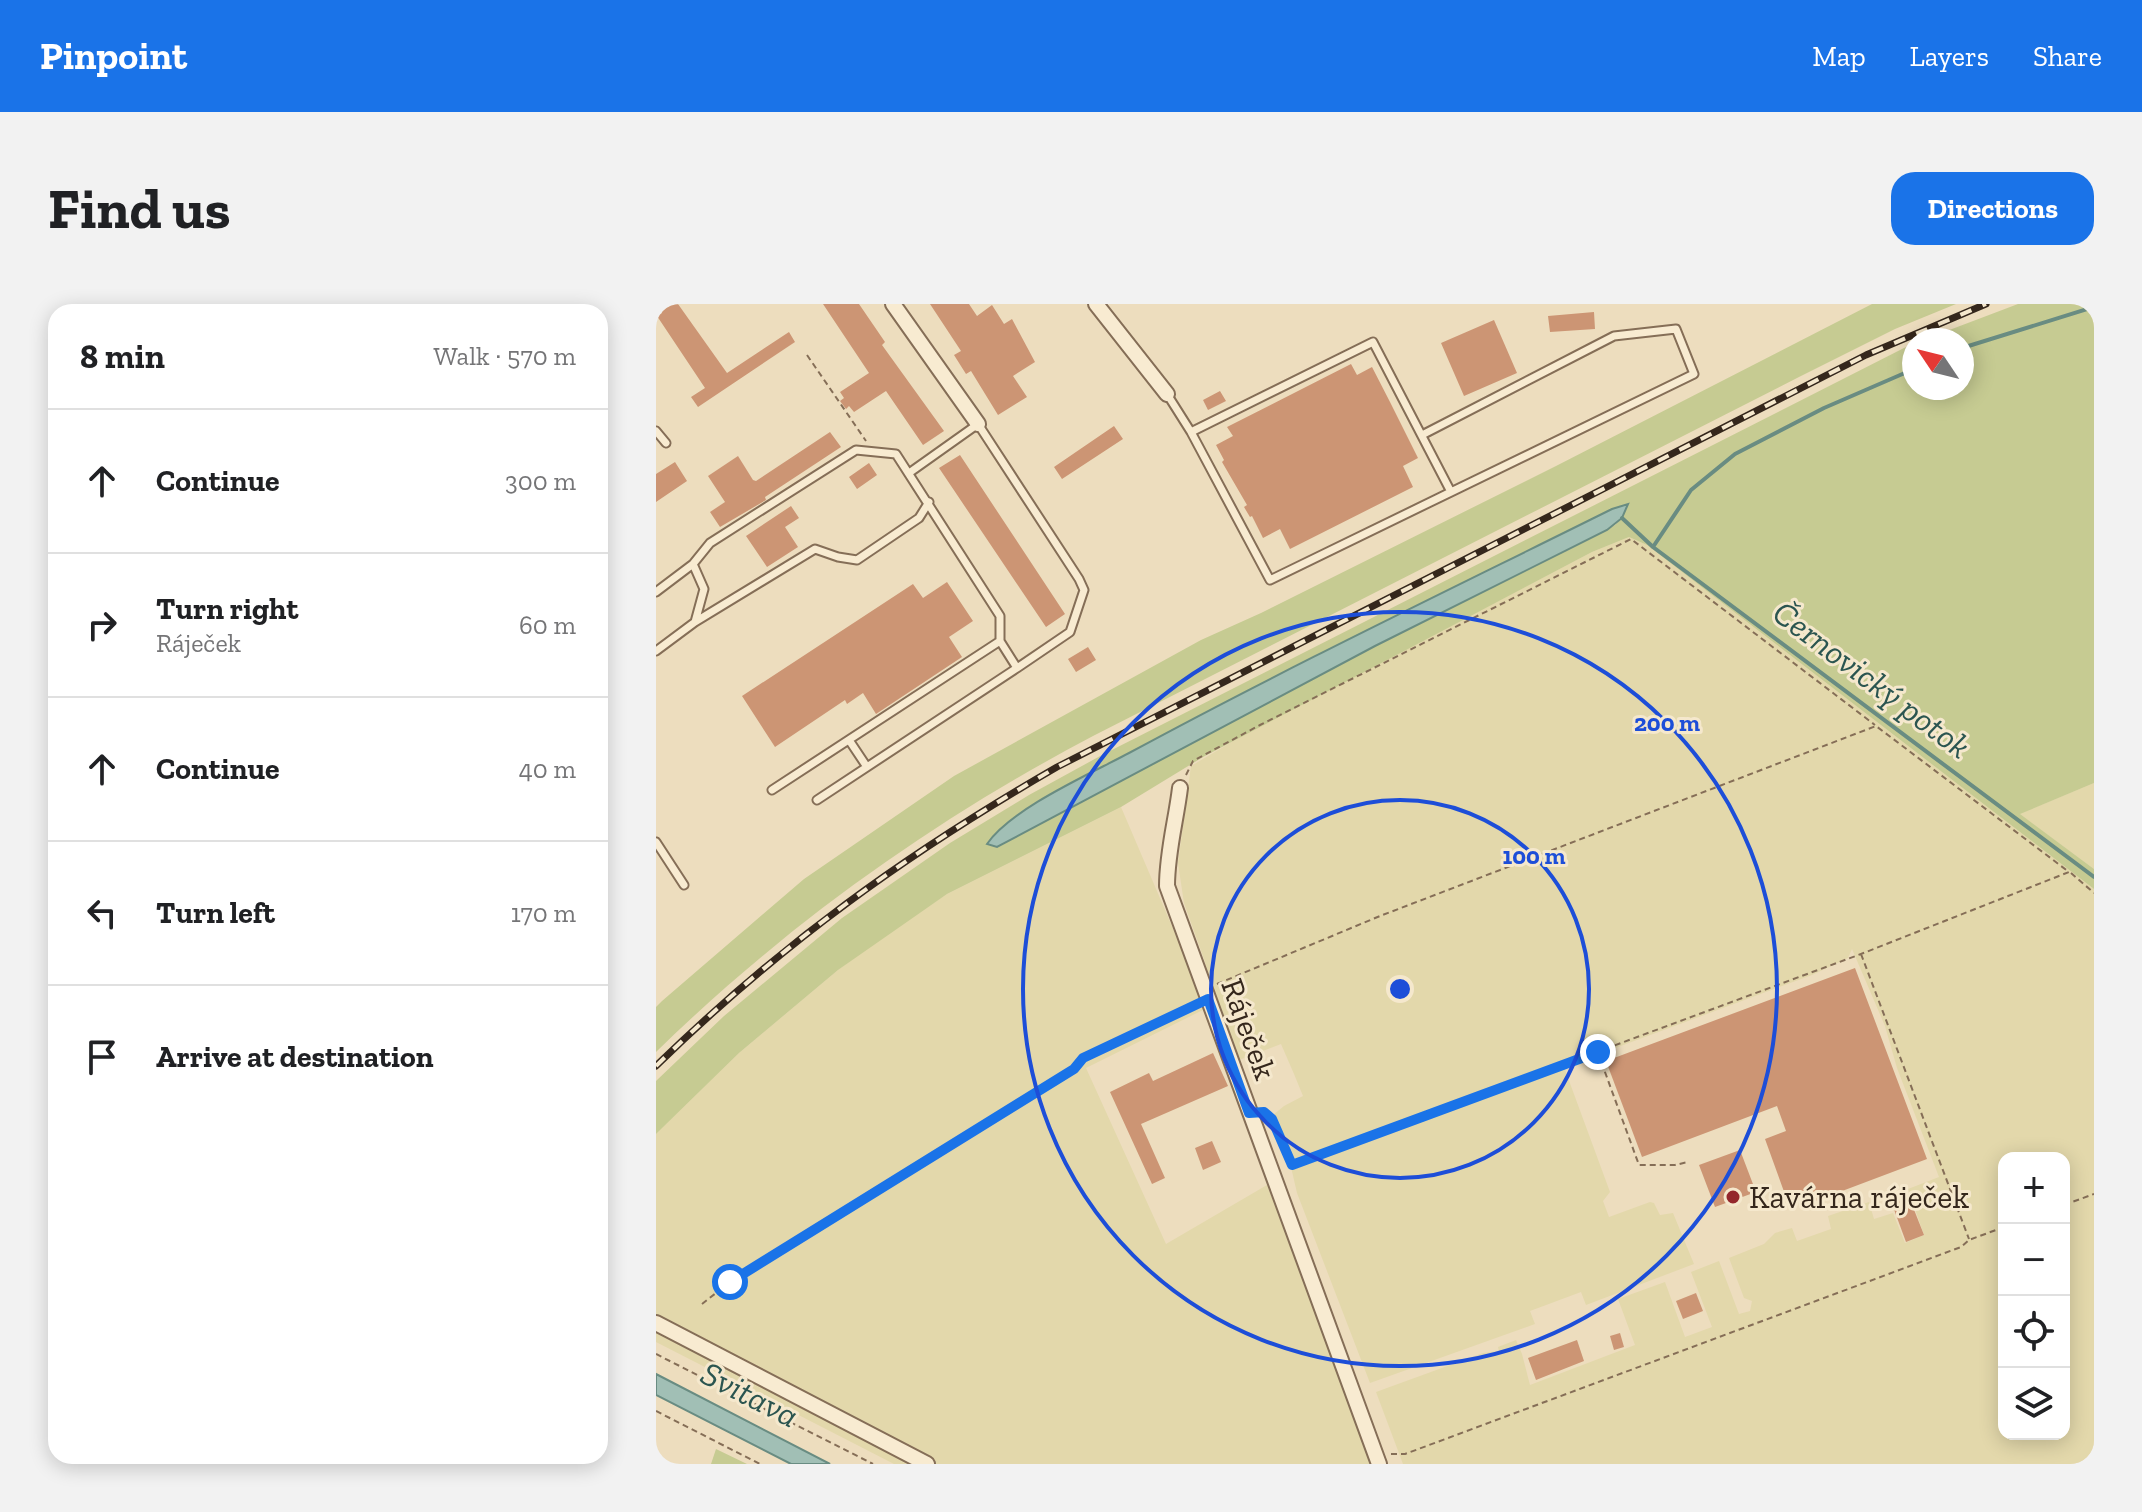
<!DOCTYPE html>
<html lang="en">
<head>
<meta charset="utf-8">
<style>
	:root { --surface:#fff; --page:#f2f2f2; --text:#202124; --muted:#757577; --line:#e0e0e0; --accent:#1a73e8 }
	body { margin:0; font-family:"Zilla Slab",serif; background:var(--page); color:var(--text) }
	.controls { position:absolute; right:24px; bottom:24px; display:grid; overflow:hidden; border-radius:16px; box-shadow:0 4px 20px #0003 }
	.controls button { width:72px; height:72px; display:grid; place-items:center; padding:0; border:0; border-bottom:2px solid var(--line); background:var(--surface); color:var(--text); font:40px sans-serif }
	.compass { position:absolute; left:1246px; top:24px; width:72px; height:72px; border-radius:50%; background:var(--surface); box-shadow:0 4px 20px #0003; rotate:305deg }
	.stop { position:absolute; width:24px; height:24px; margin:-18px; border:6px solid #1a73e8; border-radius:50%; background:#fff }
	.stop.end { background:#1a73e8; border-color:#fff; box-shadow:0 2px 8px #0008 }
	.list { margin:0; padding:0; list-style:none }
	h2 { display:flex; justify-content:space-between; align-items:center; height:104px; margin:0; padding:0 32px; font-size:34px }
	h2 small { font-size:26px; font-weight:400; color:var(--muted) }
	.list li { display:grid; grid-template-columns:52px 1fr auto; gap:24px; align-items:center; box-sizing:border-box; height:144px; padding:0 32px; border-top:2px solid var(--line) }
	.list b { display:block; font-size:30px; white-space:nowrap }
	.list p { margin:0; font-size:26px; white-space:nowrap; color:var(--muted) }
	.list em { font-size:26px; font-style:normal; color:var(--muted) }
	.icon { flex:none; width:44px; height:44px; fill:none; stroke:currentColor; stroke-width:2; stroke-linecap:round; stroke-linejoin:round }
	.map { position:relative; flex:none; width:1438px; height:1160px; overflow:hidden; border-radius:24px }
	header { display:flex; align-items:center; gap:48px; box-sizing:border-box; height:112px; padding:0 40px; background:var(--accent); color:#fff }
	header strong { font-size:38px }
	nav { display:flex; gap:44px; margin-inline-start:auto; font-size:28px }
	.intro { display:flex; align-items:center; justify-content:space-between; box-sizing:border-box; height:192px; padding:0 48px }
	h1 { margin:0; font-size:56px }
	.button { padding:20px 36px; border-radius:24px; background:var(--accent); color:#fff; font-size:28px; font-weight:700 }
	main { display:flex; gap:48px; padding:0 48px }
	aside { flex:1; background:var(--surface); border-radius:24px; box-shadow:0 4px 20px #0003 }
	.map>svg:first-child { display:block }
</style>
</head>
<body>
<header>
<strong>Pinpoint</strong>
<nav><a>Map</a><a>Layers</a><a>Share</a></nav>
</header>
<div class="intro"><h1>Find us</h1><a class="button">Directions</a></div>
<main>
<aside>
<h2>8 min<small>Walk · 570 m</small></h2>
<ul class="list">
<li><svg class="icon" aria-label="ahead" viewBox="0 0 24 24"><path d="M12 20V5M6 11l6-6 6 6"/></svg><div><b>Continue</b></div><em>300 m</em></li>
<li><svg class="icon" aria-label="right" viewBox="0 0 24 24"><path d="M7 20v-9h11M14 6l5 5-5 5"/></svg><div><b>Turn right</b><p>Ráječek</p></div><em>60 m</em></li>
<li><svg class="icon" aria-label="ahead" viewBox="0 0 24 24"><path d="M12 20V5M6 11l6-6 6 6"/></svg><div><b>Continue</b></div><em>40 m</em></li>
<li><svg class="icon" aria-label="left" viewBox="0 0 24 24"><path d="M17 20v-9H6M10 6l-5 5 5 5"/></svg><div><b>Turn left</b></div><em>170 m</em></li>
<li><svg class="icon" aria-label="arrive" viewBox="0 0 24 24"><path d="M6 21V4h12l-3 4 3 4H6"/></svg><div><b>Arrive at destination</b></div></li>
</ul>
</aside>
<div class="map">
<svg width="1438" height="1160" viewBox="0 0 1438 1160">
	<rect width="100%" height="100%" fill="#edddbe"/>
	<path fill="#e3d8ab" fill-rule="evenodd" d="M 973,233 L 991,241 L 1438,585 L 1438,1160 L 747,1160 L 720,1088 L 827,1049 L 843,1047 L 842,1043 L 860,1036 L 866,1050 L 874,1081 L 979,1041 L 962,995 L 1009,978 L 1029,1033 L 1056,1023 L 1035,968 L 1063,957 L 1083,1010 L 1094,1007 L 1096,997 L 1088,994 L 1073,954 L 1108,940 L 1119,929 L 1136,924 L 1141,937 L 1175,925 L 1172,912 L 1213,898 L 1218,915 L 1237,909 L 1249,939 L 1268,931 L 1252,885 L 1283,873 L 1241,764 L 1229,722 L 1196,645 L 1192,654 L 1156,671 L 908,763 L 954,888 L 947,897 L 953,913 L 994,898 L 998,899 L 1004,911 L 1017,909 L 1038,960 L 930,1001 L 925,988 L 874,1007 L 879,1020 L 714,1079 L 641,889 L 635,863 L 612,815 L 628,802 L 647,792 L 638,770 L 625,740 L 583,756 L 552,679 L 549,658 L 528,599 L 522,559 L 535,462 L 598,425 L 936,248 ZM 1348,854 L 1408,854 L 1408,1130 L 1348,1130 Z
		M 1438,479 L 1438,565 L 1363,510 Z
		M 465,503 L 551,704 L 430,764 L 510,940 L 611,881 L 720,1160 L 238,1160 L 0,1038 L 0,830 L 83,749 L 182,666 L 235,627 L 291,590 Z"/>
	<path fill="#c6cb92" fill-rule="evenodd" d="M 1216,0 L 1300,0 L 1239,25 L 1143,73 L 437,432 C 276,517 130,621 0,748 L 0,703 L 6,697 L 148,575 L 298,472 L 545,336 L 605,309 L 900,162 Z
		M 1362,0 L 1438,0 L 1438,479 L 1364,510 L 1438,565 L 1438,585 L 991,241 L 973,233 L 936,248 L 547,453 L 465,503 L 291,590 L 182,666 L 83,749 L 0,830 L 0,777 L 68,712 L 186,614 L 294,539 L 373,491 L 446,451 L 1248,44 L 1258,40 L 1258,84 L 1306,84 L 1306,36 L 1267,36 ZM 971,200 L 966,214 L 959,221 L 719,342 L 341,543 L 332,540 C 354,505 431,472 468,452 C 628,365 793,286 956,205 Z
		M 60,1145 L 91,1160 L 55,1160 Z"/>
	<path fill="#a1bfb5" stroke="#698c82" stroke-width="2" d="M 972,200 L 966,214 L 951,226 L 719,342 L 341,543 L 331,540 C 356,504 434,470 473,449 C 632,363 795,285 956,205 Z
		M 0,1070 L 174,1160 L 135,1160 L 0,1091 Z"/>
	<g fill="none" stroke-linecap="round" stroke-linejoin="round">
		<path stroke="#698c82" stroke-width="4" d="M 1306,44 L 1438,3
			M 966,214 L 997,243 L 1438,573
			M 997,243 L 1035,186 L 1079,150 L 1168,104 L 1258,65"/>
	</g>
	<path fill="#cc9574" d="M 0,0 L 22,0 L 71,69 L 133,28 L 139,38 L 42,103 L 35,93 L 49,84 L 1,12 L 6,9 Z
		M 167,0 L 203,0 L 229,38 L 226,41 L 288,127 L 267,141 L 230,87 L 198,108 L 193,102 L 190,105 L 184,97 L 188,94 L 184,88 L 213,69 Z
		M 274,0 L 313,0 L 321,12 L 336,1 L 348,20 L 356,15 L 379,58 L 357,72 L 371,93 L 342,111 L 315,67 L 310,70 L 298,51 L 305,47 Z
		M 938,8 L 939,25 L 894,28 L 892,12 Z
		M 838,16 L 861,69 L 808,92 L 785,39 Z
		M 695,60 L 701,71 L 716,63 L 734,98 L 762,154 L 747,162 L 757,183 L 634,245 L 624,225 L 607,234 L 596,212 L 594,213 L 588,203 L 591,201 L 566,158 L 568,156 L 560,141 L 577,132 L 571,123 Z
		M 564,87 L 570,97 L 552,106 L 547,96 Z
		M 458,122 L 467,135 L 406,175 L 398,163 Z
		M 174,128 L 185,143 L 109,193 L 110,196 L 64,223 L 54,208 L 69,198 L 52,172 L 82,152 L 97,176 L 100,177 Z
		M 304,151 L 409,310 L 390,323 L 283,164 Z
		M 19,158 L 31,177 L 0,198 L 0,170 Z
		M 213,159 L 221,171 L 201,185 L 193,173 Z
		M 135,202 L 143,214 L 129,223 L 142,243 L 111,263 L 90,232 Z
		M 291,278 L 317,317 L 293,333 L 306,353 L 220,410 L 207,389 L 191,400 L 189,396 L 119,443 L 86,392 L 257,280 L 267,294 Z
		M 432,343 L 440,356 L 420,368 L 412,355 Z
		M 1199,664 L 1271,855 L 1157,898 L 1153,887 L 1131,896 L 1109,835 L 1130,827 L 1121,802 L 986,853 L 950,757 Z
		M 557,749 L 572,782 L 485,820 L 509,874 L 496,880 L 454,788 L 493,769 L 497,777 Z
		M 556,837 L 565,858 L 547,866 L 539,844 Z
		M 1084,846 L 1100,888 L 1059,903 L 1043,861 Z
		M 1253,893 L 1268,931 L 1250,938 L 1236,900 Z
		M 1040,989 L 1047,1007 L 1027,1015 L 1020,997 Z
		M 964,1029 L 968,1043 L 958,1046 L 954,1032 Z
		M 921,1036 L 928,1057 L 880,1076 L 872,1054 Z"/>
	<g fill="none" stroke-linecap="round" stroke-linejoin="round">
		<g stroke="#856e57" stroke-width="11">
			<path id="lane" d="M 511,90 L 535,128 L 614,276 L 795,188 L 717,38 L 535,128
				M 0,127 L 10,139
				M 766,131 L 958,32 L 1020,25 L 1038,70 L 795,188
				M 253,169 L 322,120 L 423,275 L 428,286 L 414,328 L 361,364
				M 0,288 L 37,260
				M 39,318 L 159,245 L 182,253 L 201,256 L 263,214 L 273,198
				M 0,347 L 39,318 L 48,285 L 37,260 L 54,239 L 200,146 L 240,150 L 344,312 L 344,337 L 116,486
				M 193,436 L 211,463
				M 161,496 L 361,364 L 344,337
				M 0,538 L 28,581"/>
		</g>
		<g stroke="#856e57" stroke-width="18">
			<path id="street" d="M 237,0 L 322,120
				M 440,0 L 511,90
				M 524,484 C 520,517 511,548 511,582 L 723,1160
				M 0,1019 L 271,1160"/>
		</g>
		<path stroke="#856e57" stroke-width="2" stroke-dasharray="6 4" stroke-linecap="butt" d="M 151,51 L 210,137
			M 530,471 L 537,457 L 604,421 L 975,235 L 1219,421
			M 1415,569 L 1438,589
			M 1205,650 L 1313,935
			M 561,680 L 724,612 L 1220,422 L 1413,568 L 1205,650 L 636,861 L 616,815 L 609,808
			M 942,749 L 983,861 L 1019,861 L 1032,858
			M 1408,901 L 1438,890
			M 46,1000 L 74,978 L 418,765 L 427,754 L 539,701
			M 0,1050 L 217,1160
			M 0,1107 L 104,1160
			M 735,1150 L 749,1150 L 1305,943 L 1313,936 L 1348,923"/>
		<use href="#lane" stroke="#f8ebd1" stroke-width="7"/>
		<use href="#street" stroke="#f8ebd1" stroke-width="14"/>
		<g stroke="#35271c" stroke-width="7">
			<path id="rail" d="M 0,762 C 125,640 250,550 401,463 L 1210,51 L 1330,0"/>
		</g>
		<use href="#rail" stroke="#f5e8cd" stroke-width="4" stroke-dasharray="12" stroke-linecap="butt"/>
	</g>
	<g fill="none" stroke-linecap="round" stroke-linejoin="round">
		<path stroke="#1a73e8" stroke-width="10" d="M 74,978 L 418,765 L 427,754 L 552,695 L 593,809 L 608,808 L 616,815 L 636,861 L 942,748"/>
	</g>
	<g fill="none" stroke="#1d4ed8" stroke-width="4">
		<circle cx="744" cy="685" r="189"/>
		<circle cx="744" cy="685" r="377"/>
	</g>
	<circle fill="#94272c" stroke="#f5e8cd" stroke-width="3" cx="1077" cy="893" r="8"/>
	<g text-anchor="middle" stroke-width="6" stroke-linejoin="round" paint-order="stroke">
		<g font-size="32" fill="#35271c" stroke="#f5e8cd">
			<text transform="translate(593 725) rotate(70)" y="11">Ráječek</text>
		</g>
		<g font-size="32" fill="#35271c" stroke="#f5e8cd" text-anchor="start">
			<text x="1093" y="904">Kavárna ráječek</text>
		</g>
		<g font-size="34" font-style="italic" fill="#2b5550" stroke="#f5e8cd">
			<text transform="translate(1216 375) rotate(37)" y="12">Černovický potok</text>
			<text transform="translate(94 1090) rotate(27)" y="12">Svitava</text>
		</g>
	</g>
	<circle cx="744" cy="685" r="12" fill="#1d4ed8" stroke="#f5e8cd" stroke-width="4"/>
	<g font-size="24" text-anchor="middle" font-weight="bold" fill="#1d4ed8" stroke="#f5e8cd" stroke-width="6" stroke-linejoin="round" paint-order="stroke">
		<text x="1011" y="427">200 m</text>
		<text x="878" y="560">100 m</text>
	</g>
</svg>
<div class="controls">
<button>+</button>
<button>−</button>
<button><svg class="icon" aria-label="locate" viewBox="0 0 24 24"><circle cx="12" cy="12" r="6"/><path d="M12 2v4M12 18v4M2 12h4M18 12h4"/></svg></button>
<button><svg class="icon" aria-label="layers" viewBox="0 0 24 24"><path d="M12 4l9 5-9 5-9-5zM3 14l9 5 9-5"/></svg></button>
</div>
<svg class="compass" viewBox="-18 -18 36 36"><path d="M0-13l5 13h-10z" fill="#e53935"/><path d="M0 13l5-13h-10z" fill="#757577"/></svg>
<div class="stop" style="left:74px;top:978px"></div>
<div class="stop end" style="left:942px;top:748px"></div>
</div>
</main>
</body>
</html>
